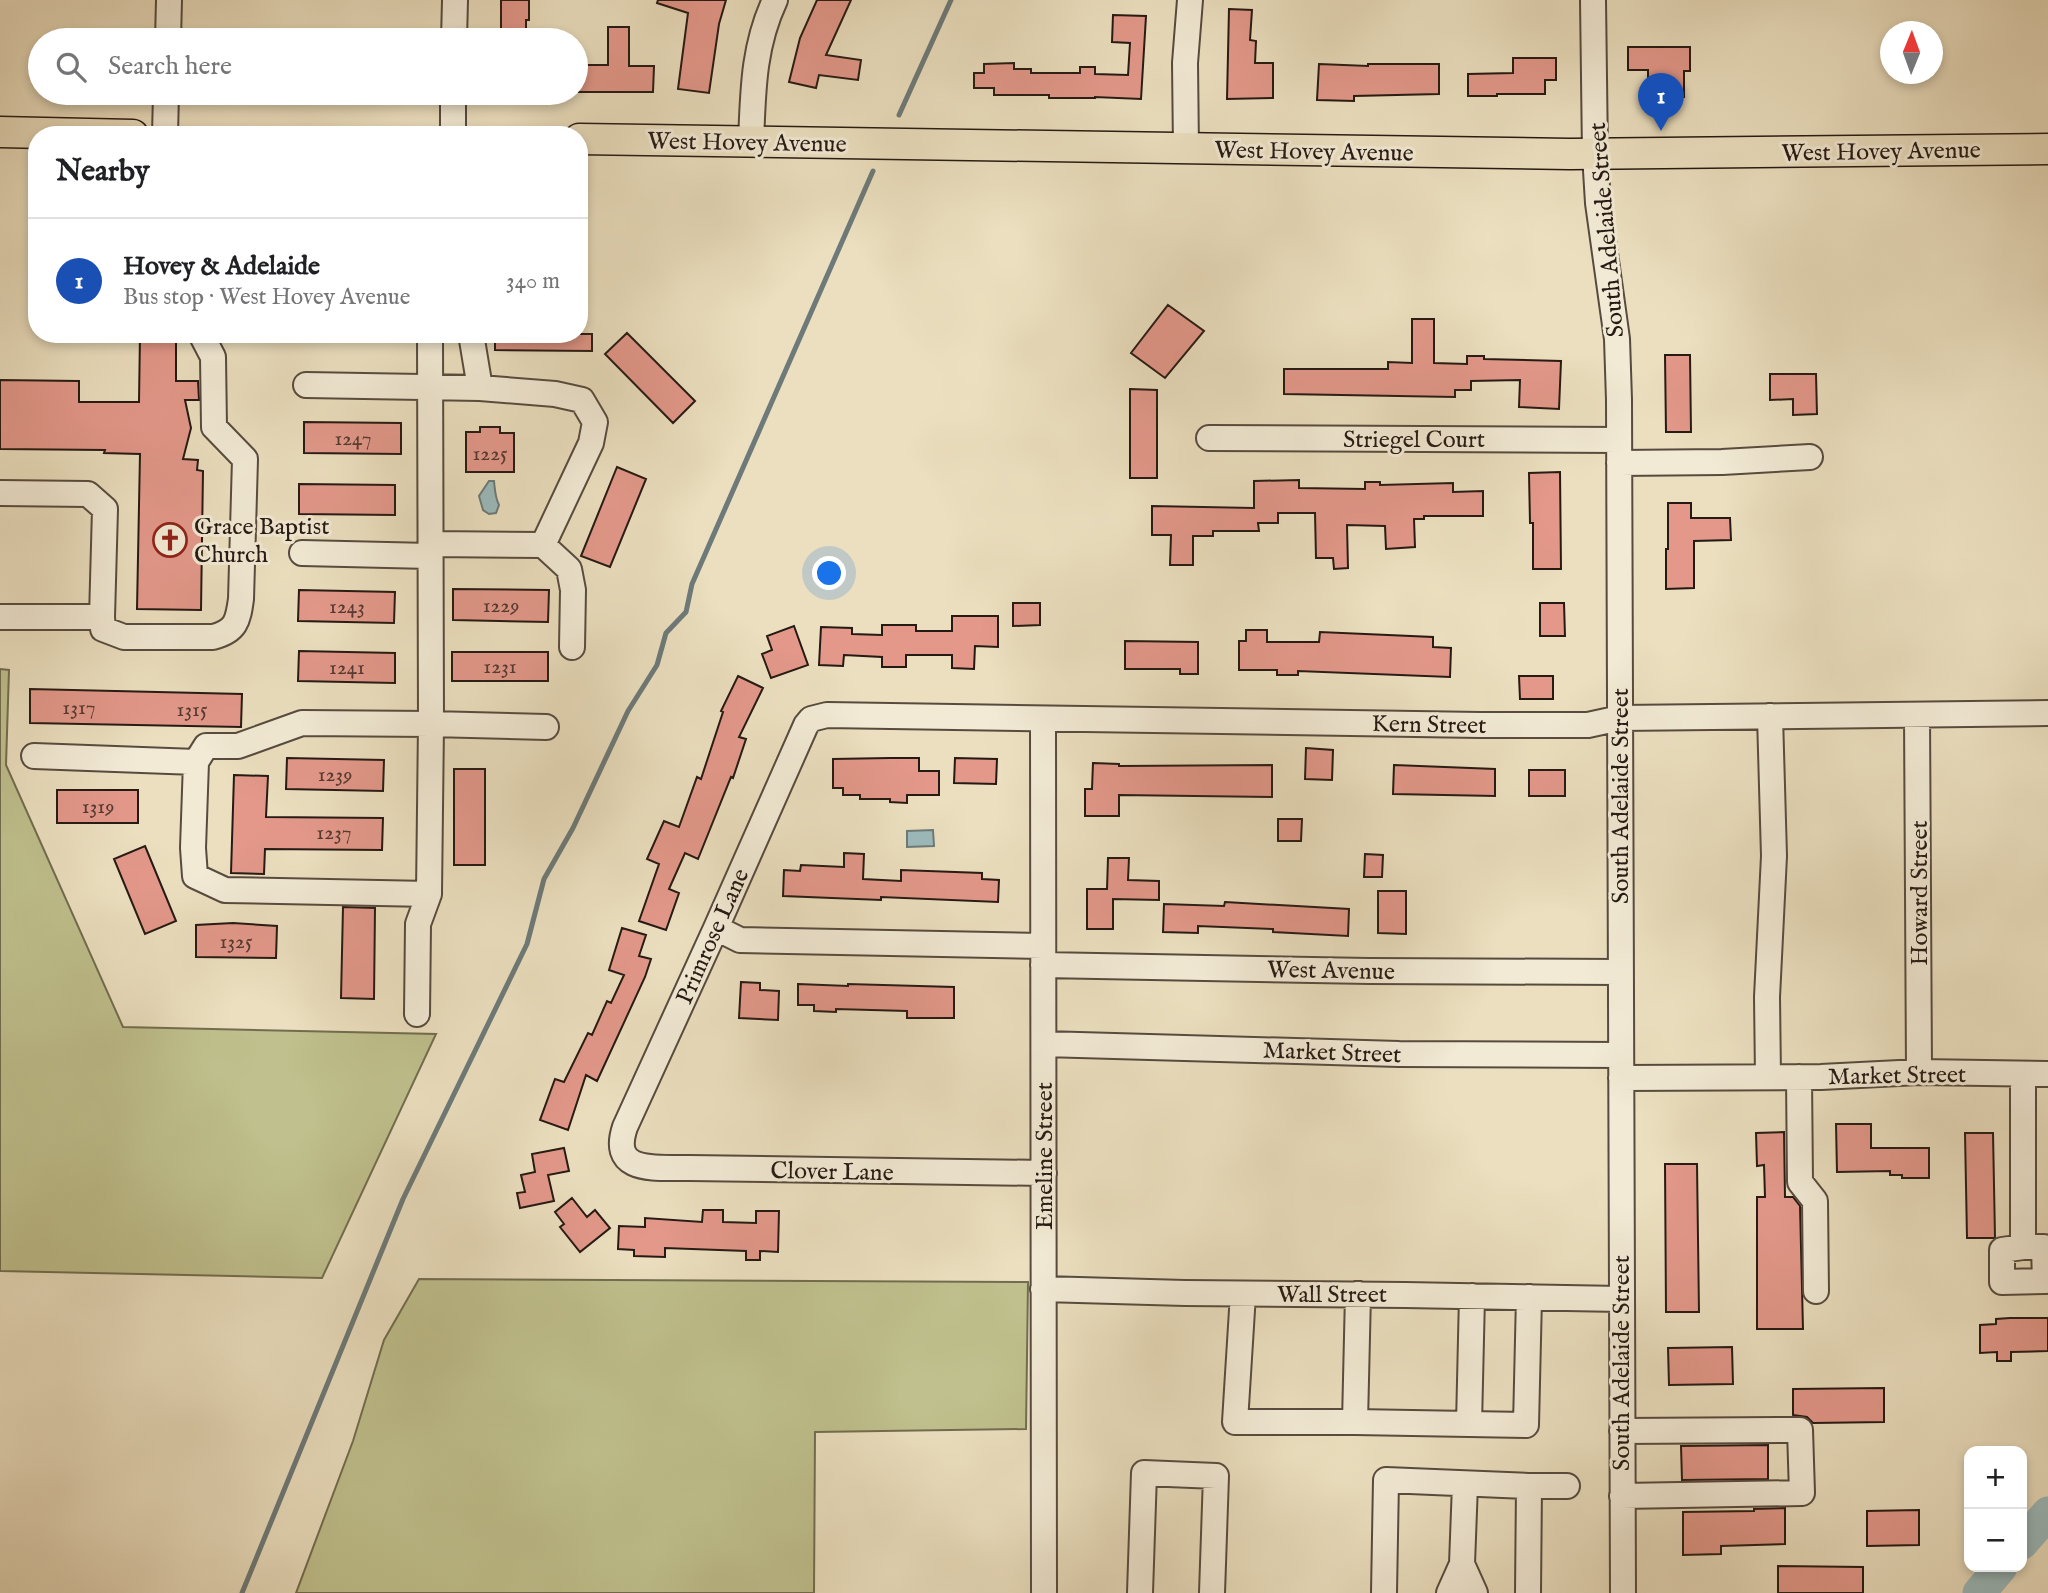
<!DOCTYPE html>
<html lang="en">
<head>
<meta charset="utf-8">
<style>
	:root { --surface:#fff; --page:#f6f6f6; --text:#202124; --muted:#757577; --line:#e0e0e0; --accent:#8f2418 }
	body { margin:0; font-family:"IM FELL English",serif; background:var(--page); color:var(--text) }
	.controls { position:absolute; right:21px; bottom:21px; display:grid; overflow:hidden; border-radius:14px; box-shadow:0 4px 10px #0003 }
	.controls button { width:63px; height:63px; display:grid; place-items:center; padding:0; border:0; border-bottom:2px solid var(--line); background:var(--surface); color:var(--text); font:35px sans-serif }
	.compass { position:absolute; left:1880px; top:21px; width:63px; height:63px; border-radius:50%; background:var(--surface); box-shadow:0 4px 10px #0003; rotate:1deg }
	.you { position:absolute; left:830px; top:574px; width:24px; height:24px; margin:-18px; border:5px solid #fff; border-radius:50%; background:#1a73e8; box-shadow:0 0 0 10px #1a73e833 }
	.badge { display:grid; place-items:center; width:46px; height:46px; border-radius:50%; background:var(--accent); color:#fff; font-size:23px; font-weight:700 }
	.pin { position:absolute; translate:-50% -58px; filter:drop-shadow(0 2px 4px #0008) }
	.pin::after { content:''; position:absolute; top:37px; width:24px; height:21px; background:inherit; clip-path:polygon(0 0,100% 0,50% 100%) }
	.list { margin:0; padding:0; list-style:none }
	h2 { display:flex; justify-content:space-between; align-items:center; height:91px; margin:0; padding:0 28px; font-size:30px }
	h2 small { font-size:23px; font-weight:400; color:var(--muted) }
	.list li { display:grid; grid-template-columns:46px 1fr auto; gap:21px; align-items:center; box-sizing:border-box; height:126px; padding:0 28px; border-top:2px solid var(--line) }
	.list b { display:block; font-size:26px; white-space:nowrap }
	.list p { margin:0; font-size:23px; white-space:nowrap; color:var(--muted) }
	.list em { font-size:23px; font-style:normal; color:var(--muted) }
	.icon { flex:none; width:38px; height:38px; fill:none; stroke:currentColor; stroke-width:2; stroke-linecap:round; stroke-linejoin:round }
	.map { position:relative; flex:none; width:2048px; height:1593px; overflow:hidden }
	.search { position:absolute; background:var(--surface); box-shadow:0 4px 10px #0003; left:28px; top:28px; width:560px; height:77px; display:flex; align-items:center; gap:18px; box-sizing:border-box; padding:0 24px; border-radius:38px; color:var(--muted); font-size:26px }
	.panel { position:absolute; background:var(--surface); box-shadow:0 4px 10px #0003; left:28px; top:126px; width:560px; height:217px; border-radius:28px }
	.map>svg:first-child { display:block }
</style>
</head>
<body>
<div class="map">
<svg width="2048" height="1593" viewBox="0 0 2048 1593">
	<rect width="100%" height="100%" fill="#ebdfbf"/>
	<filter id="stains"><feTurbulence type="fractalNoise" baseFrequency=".00286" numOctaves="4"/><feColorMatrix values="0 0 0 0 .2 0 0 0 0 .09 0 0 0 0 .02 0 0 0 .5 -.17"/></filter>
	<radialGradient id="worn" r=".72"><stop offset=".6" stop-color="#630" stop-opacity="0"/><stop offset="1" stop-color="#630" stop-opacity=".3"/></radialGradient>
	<path fill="#bfc08d" stroke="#726d50" stroke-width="2" d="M 0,669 L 9,670 L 6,765 L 123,1027 L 436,1034 L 322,1278 L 0,1271 Z
		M 419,1279 L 1028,1282 L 1026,1429 L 815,1432 L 814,1593 L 296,1593 L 353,1441 L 384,1340 Z"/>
	<path fill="#9cbabc" stroke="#6d7a79" stroke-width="2" d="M 489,481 L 494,481 C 495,490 495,497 499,505 L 496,513 L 489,514 L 483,510 L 479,496 Z
		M 933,830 L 934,846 L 907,847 L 907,831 Z"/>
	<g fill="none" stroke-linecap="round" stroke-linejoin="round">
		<path stroke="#6d7a79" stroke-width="5" d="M 899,115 L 951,0
			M 242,1593 L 403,1199 L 527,944 L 544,879 L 573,828 L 628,711 L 657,665 L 666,633 L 686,612 L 692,584 L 873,171"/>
		<path stroke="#9cbabc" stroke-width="33" d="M 2022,1543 L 2048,1513
			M 1979,1593 L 2001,1567"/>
	</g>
	<path fill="#e3988a" stroke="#261a14" stroke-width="2" d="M 501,0 L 529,0 L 529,20 L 526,20 L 526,40 L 501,40 Z
		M 658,0 L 726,0 L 719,24 L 709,93 L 678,89 L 688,13 L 657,3 Z
		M 817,0 L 851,0 L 826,55 L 861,60 L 858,80 L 819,75 L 816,88 L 789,82 L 800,38 Z
		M 1229,9 L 1252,10 L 1250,40 L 1256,41 L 1255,63 L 1273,63 L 1273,98 L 1227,99 Z
		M 1113,15 L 1146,16 L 1141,99 L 1095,97 L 1095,98 L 1049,98 L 1049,95 L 994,95 L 994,88 L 974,88 L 974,73 L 984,73 L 984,64 L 1014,63 L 1014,69 L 1031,69 L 1031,73 L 1080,73 L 1080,67 L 1095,67 L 1095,74 L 1128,75 L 1130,43 L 1112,42 Z
		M 608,27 L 629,27 L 629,66 L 654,66 L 653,92 L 576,92 L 576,65 L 608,65 Z
		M 1628,47 L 1690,47 L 1690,71 L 1684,71 L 1684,97 L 1648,97 L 1648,70 L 1628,70 Z
		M 1513,58 L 1556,58 L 1556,80 L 1545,80 L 1545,94 L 1497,94 L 1497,96 L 1468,96 L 1468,74 L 1513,73 Z
		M 1319,64 L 1368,66 L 1368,64 L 1439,64 L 1439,94 L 1354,96 L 1354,101 L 1317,100 Z
		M 1168,305 L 1204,331 L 1165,378 L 1131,353 Z
		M 1412,319 L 1434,319 L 1434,363 L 1467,364 L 1467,356 L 1484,356 L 1484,359 L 1561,361 L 1559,409 L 1519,407 L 1520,380 L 1471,381 L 1471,390 L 1455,390 L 1455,397 L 1284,394 L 1284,369 L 1388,369 L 1388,362 L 1412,363 Z
		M 627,333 L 695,401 L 673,423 L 605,354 Z
		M 140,334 L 176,334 L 176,381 L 198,381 L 199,400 L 185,400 L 191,428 L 183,459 L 198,460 L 197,470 L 203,471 L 201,610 L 137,609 L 140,454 L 104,453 L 105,450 L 0,449 L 0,380 L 79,381 L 79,402 L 139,402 Z
		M 495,334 L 592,334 L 592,351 L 495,350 Z
		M 1665,355 L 1690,355 L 1691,432 L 1666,432 Z
		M 1770,374 L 1816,374 L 1817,414 L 1793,415 L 1793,399 L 1770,400 Z
		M 1130,389 L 1157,390 L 1157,478 L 1130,478 Z
		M 304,422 L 401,423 L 401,454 L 304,453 Z
		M 480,427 L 500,427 L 500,433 L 514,433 L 514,472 L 466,472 L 466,432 L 480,432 Z
		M 617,467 L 646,479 L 610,567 L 581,556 Z
		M 1560,472 L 1561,569 L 1533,569 L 1533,523 L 1530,523 L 1529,473 Z
		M 1299,480 L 1299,488 L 1365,489 L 1365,482 L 1380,482 L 1380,485 L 1453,483 L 1453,492 L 1483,491 L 1483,516 L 1424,516 L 1424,519 L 1414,519 L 1415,547 L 1386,549 L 1385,526 L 1347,525 L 1348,568 L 1334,569 L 1333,558 L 1316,558 L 1315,513 L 1278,513 L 1278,523 L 1258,523 L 1259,531 L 1213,531 L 1213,536 L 1193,536 L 1193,565 L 1170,565 L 1171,535 L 1152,535 L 1152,506 L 1254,508 L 1254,481 Z
		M 299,484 L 395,485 L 395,515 L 299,514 Z
		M 1668,503 L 1691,503 L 1691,518 L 1730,518 L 1731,540 L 1694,541 L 1694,588 L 1666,589 L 1666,549 L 1668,549 Z
		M 453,589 L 549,590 L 548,622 L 453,620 Z
		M 299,590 L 395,592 L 394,623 L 298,621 Z
		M 1013,603 L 1040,603 L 1040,625 L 1013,626 Z
		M 1540,603 L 1564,603 L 1565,636 L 1540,636 Z
		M 952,616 L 998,616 L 998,647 L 975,646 L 974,669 L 952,668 L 952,655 L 906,655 L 906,667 L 882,667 L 882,657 L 844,655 L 843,666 L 819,665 L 821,627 L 852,628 L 852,634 L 882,635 L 882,625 L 916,625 L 916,631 L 952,631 Z
		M 794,626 L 808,665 L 771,678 L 762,654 L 772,650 L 767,636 Z
		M 1246,630 L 1267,630 L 1267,642 L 1319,642 L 1320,632 L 1433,637 L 1433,647 L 1451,648 L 1450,677 L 1298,671 L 1298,675 L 1277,675 L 1277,670 L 1239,670 L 1239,641 L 1246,641 Z
		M 1125,641 L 1198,642 L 1198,674 L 1180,674 L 1180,669 L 1125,669 Z
		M 299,651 L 395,653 L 395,683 L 298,681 Z
		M 452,652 L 548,652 L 548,681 L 452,681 Z
		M 738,676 L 763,688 L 739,737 L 746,739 L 733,778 L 731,777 L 698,859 L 685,853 L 669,889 L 679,893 L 666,930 L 639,921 L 659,864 L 647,859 L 664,821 L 679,827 L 697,777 L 701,779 L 723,712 L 721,711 Z
		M 1519,676 L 1553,676 L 1553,699 L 1520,699 Z
		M 30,689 L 242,694 L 241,727 L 30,723 Z
		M 1306,748 L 1333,750 L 1332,780 L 1305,779 Z
		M 287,758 L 384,760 L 383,791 L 286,789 Z
		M 890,758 L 919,758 L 919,771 L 939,771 L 939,795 L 907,795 L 907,803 L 890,802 L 890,799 L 860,799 L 860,795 L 843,795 L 843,788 L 833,788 L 833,759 Z
		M 955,758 L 997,759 L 996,784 L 954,783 Z
		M 1093,763 L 1119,764 L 1119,766 L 1272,765 L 1272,797 L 1119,795 L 1119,816 L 1085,816 L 1085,789 L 1092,789 Z
		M 1394,765 L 1495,769 L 1495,796 L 1393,794 Z
		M 454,769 L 485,769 L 485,865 L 454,865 Z
		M 1529,770 L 1565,770 L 1565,796 L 1529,796 Z
		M 234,775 L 268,776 L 266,817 L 383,818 L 382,850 L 265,849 L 264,874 L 231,873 Z
		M 57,790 L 138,790 L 138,823 L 57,823 Z
		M 1278,819 L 1302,819 L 1301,841 L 1278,841 Z
		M 145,846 L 176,921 L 145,934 L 114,859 Z
		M 844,853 L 864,854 L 863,879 L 901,881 L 901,870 L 982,873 L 982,879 L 999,880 L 998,902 L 881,897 L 881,900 L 783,896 L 784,870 L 800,871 L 801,865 L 844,867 Z
		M 1365,854 L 1383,855 L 1382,877 L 1364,877 Z
		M 1108,858 L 1129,858 L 1128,880 L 1159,881 L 1159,900 L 1113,899 L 1113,929 L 1087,929 L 1087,889 L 1107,889 Z
		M 1378,891 L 1406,891 L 1406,934 L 1378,933 Z
		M 1225,902 L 1349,909 L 1348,936 L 1273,932 L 1273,929 L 1198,926 L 1198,933 L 1163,932 L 1164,904 L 1224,906 Z
		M 343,907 L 375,908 L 374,999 L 341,998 Z
		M 233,923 L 277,926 L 276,958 L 196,957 L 196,925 Z
		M 622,928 L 646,935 L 639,956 L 651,959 L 645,977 L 597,1081 L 586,1075 L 568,1130 L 540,1120 L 555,1079 L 564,1082 L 588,1033 L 592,1035 L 607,1001 L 611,1003 L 624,975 L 609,970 Z
		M 741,982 L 760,983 L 760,990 L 779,991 L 778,1020 L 739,1018 Z
		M 798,984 L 848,986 L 848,984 L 954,987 L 954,1018 L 907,1018 L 907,1011 L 836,1009 L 836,1012 L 814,1011 L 814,1005 L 798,1005 Z
		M 1836,1124 L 1871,1124 L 1871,1148 L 1929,1148 L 1929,1178 L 1902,1178 L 1902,1175 L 1890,1175 L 1890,1171 L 1837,1172 Z
		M 1784,1132 L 1785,1197 L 1793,1197 L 1800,1206 L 1803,1329 L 1757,1329 L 1757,1197 L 1765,1197 L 1764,1165 L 1757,1166 L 1756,1133 Z
		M 1965,1133 L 1993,1133 L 1995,1237 L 1994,1238 L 1967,1238 Z
		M 564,1148 L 569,1171 L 548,1175 L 554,1201 L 520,1208 L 517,1193 L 525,1192 L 521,1175 L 535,1172 L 532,1154 Z
		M 1665,1164 L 1697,1164 L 1699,1312 L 1666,1312 Z
		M 572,1198 L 587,1217 L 595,1210 L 610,1228 L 580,1252 L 560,1227 L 564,1224 L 555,1212 Z
		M 703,1210 L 723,1210 L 723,1222 L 756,1223 L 756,1211 L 779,1211 L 778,1252 L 760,1251 L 760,1260 L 746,1260 L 746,1251 L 665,1248 L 665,1257 L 634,1256 L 634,1250 L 618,1249 L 619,1226 L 645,1227 L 645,1218 L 702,1222 Z
		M 2010,1318 L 2048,1318 L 2048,1351 L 2011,1352 L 2011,1361 L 1997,1361 L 1997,1352 L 1980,1353 L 1980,1325 L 1996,1324 L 1996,1319 Z
		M 1732,1347 L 1733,1384 L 1669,1385 L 1668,1348 Z
		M 1884,1388 L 1884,1422 L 1813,1423 L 1807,1417 L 1793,1415 L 1793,1389 Z
		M 1768,1445 L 1768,1479 L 1682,1480 L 1681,1446 Z
		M 1785,1508 L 1785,1544 L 1721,1546 L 1721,1554 L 1683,1555 L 1683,1512 L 1754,1511 L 1754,1509 Z
		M 1919,1510 L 1919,1545 L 1867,1546 L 1867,1511 Z
		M 1778,1566 L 1863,1567 L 1863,1593 L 1778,1593 Z"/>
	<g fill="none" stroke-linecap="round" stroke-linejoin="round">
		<g stroke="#574b3f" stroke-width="28">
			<path id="minor" d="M 1593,0 L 1595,154 L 1598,203 L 1617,339 L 1619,400 L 1623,1593
				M 168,40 L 169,0
				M 454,40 L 455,0
				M 165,135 L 166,93
				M 453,135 L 453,93
				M 751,143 C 753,92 753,47 775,0
				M 1186,149 L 1185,63 L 1190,0
				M 471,334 L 480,388
				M 306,385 L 480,388 L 555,394 L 582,400 L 595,422 L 591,443 L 543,545 L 569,569 L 573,590 L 572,647
				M 1209,438 L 1619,440
				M 1619,463 L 1722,462 L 1810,457
				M 0,493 L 88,494 L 105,509 L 102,617 L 103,629 L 124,637 L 213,637 C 236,631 238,621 241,599 L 245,459 L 214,427 L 213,357 L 201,334
				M 431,544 L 543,545
				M 302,553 L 430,556
				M 0,617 L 102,617
				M 1917,715 L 1919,1072
				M 1043,719 L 1044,1593
				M 34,756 L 196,762
				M 429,894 L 431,724 L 430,334
				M 716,928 L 740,940 L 1043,946
				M 1043,965 L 1369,971 L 1620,972
				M 417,1014 L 418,924 L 429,894 L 225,890 L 195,876 L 193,848 L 196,762 L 206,746 L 238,746 L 302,723 L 431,724 L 546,727
				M 1044,1044 L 1399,1054 L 1620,1055
				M 2023,1074 L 2023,1247 L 2002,1250 L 2002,1282 L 2045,1281 L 2044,1247 L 2023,1247
				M 1768,1077 L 1767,997 L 1774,856 L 1770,716
				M 1799,1077 L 1800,1182 L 1815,1201 L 1816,1291
				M 1621,1078 L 1821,1077 L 1919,1072 L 2048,1074
				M 1044,1173 L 689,1168 C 657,1167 609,1175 625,1127 L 716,928 L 806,725 L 811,719 L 827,715 L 1480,725 L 1588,725 L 1620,718 L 2048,713
				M 1043,1289 L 1185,1293 L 1405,1295 L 1621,1299
				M 1243,1294 L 1235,1422 L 1355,1422
				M 1358,1294 L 1355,1422 L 1469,1424 L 1472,1296
				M 1469,1424 L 1526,1425 L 1529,1297
				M 1622,1431 L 1800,1430 L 1802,1493 L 1622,1496
				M 1529,1486 L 1567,1486
				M 1462,1564 L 1475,1593
				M 1140,1593 L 1144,1473 L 1216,1476 L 1212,1593
				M 1384,1593 L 1386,1480 L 1529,1486 L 1528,1593
				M 1449,1593 L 1462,1564 L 1465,1484"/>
		</g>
		<g stroke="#261a14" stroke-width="33">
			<path id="major" d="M 0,132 L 133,135
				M 579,139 L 1570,154 L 2048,149"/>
		</g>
		<use href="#minor" stroke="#f2ead5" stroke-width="24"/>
		<use href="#major" stroke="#ebdfbf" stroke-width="30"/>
	</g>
	<defs>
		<g id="church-ring" transform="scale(1.75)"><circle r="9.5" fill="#f2ead5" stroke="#8f2418" stroke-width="1.5"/><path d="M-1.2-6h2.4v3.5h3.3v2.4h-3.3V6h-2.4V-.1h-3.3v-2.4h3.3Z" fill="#8f2418"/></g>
	</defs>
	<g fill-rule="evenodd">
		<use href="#church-ring" x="170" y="540"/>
	</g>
	<g text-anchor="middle" stroke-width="6" stroke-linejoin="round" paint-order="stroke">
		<g font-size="21" fill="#553a32">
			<text x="353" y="445">1247</text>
			<text x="490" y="460">1225</text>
			<text x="501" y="612">1229</text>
			<text x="347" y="613">1243</text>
			<text x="500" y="673">1231</text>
			<text x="347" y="674">1241</text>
			<text x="79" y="714">1317</text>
			<text x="192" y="716">1315</text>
			<text x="335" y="781">1239</text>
			<text x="98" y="813">1319</text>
			<text x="334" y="839">1237</text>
			<text x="236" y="948">1325</text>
		</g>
		<g font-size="24" fill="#261a14" stroke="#f2ead5">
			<text transform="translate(747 142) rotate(1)" y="8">West Hovey Avenue</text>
			<text transform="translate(1314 151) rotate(1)" y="8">West Hovey Avenue</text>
			<text transform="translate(1881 151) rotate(-1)" y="8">West Hovey Avenue</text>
			<text transform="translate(1606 230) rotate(-95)" y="8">South Adelaide Street</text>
			<text x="1414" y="447">Striegel Court</text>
			<text transform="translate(1429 724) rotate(1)" y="8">Kern Street</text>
			<text transform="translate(1620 796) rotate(-90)" y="8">South Adelaide Street</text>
			<text transform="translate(1919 893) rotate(-90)" y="8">Howard Street</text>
			<text transform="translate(712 936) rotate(-66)" y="8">Primrose Lane</text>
			<text transform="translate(1331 970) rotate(1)" y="8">West Avenue</text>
			<text transform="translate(1332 1052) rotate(2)" y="8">Market Street</text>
			<text transform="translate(1897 1075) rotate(-1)" y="8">Market Street</text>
			<text transform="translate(1044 1156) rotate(-90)" y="8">Emeline Street</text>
			<text transform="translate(832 1171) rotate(1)" y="8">Clover Lane</text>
			<text x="1332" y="1302">Wall Street</text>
			<text transform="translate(1621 1363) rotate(-90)" y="8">South Adelaide Street</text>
		</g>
		<g font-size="24" fill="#261a14" stroke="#f2ead5" text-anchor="start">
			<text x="194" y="534">Grace Baptist<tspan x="194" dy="28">Church</tspan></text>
		</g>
	</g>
	<rect width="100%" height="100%" filter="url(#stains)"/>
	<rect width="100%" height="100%" fill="url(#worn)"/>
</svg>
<div class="controls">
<button>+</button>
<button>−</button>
</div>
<svg class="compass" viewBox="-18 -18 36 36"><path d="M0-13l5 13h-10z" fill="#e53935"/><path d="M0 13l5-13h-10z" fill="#757577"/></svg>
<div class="you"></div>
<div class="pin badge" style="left:1661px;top:131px;background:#1a4fb4">1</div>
<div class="search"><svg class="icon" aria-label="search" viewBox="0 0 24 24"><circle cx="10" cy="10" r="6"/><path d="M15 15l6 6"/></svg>Search here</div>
<section class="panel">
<h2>Nearby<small></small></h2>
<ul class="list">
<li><span class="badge" style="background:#1a4fb4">1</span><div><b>Hovey &amp; Adelaide</b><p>Bus stop · West Hovey Avenue</p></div><em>340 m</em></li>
</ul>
</section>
</div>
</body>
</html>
